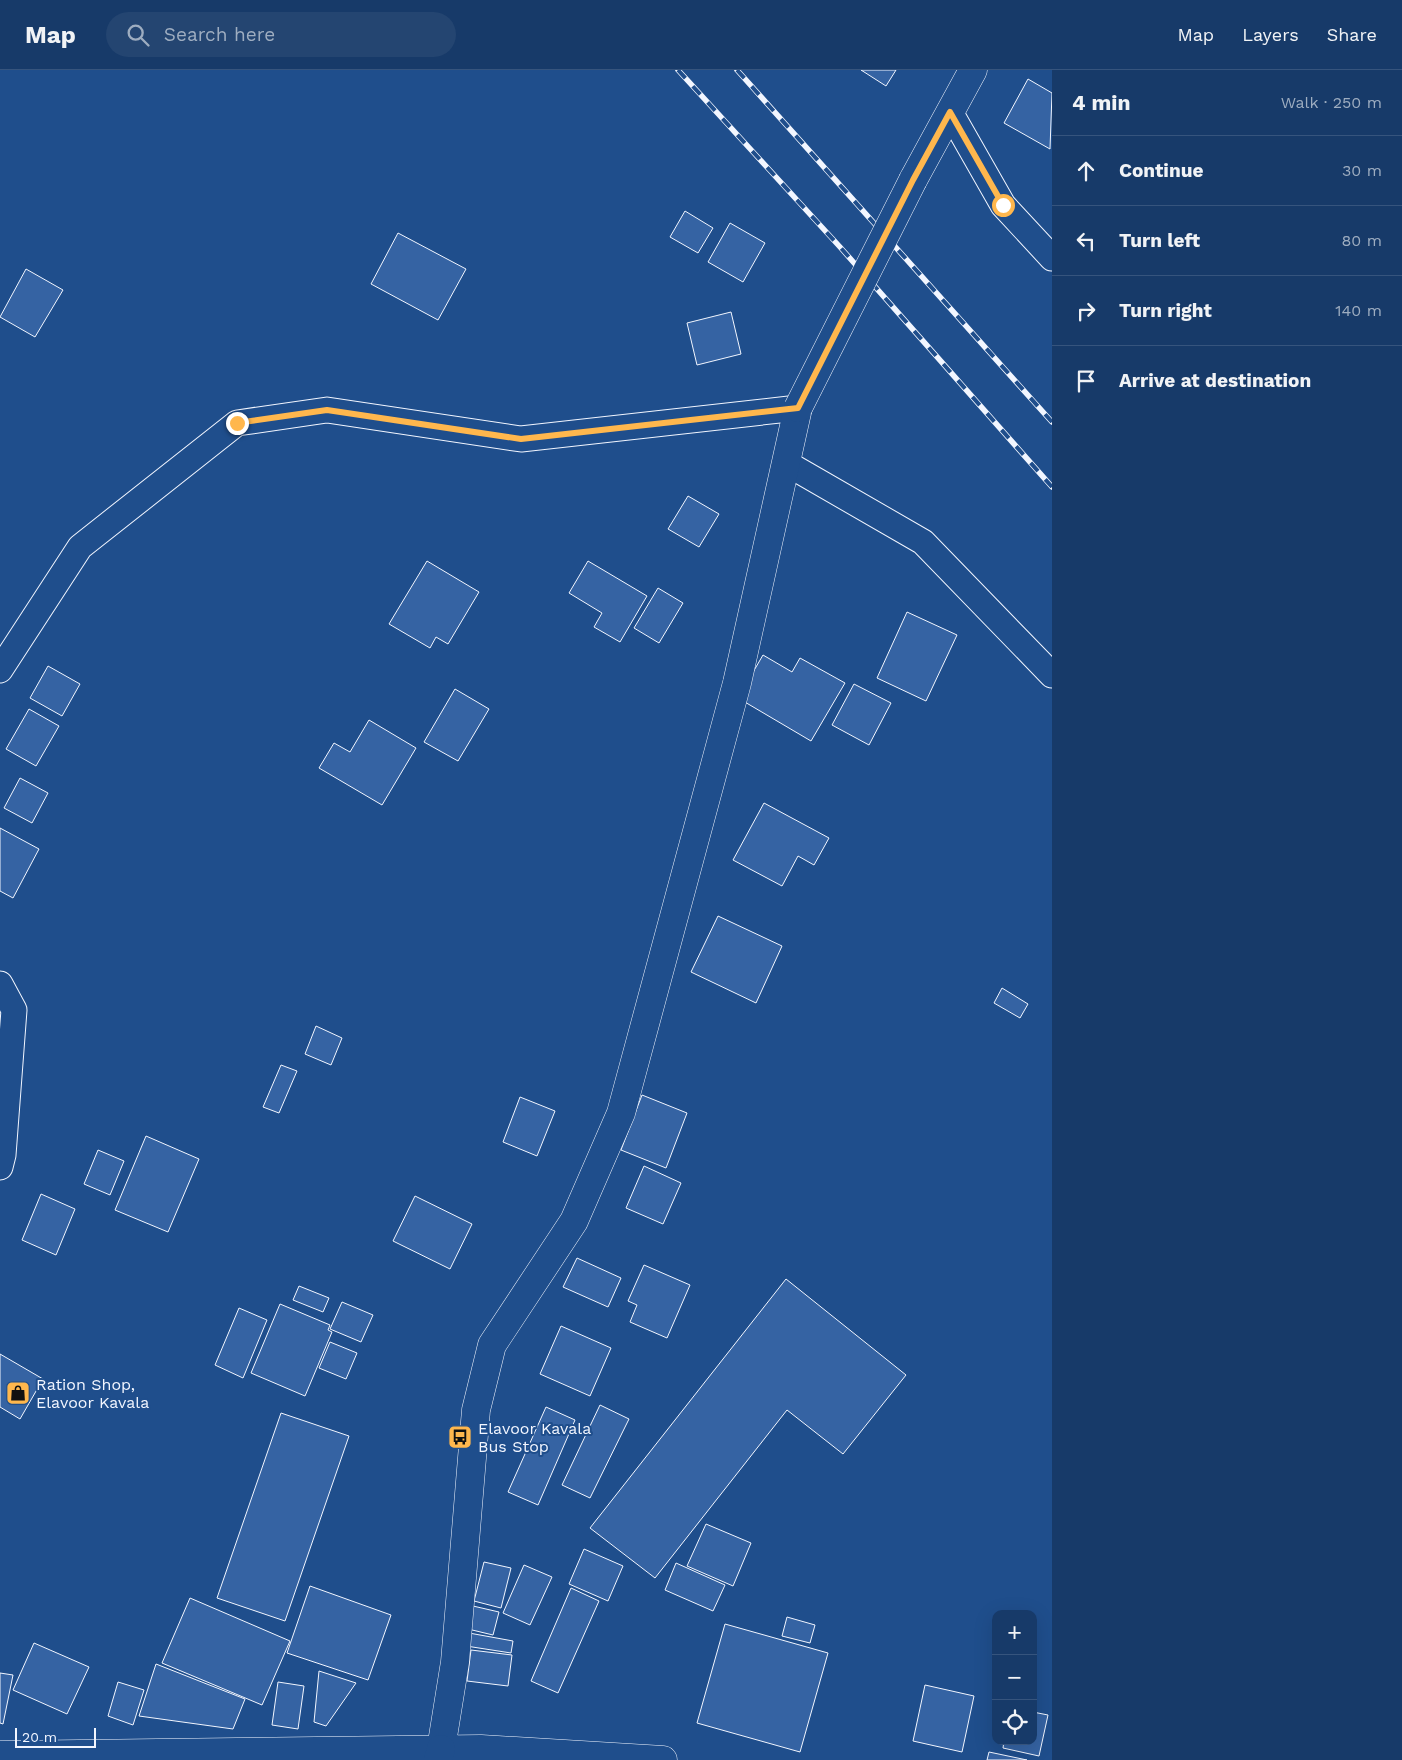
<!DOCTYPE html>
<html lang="en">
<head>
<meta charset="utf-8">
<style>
	:root { --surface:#173a69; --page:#244571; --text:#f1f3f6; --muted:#9eadc0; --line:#36547d }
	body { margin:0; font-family:"Work Sans",sans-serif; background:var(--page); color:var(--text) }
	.controls { position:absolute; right:15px; bottom:15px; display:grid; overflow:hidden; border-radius:10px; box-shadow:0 5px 20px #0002 }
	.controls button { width:45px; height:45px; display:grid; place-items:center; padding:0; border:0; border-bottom:1px solid var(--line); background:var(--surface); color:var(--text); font:25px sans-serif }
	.scale { position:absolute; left:15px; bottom:12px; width:81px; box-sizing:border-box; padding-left:5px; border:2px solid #f2f6ff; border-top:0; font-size:14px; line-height:18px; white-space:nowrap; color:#f2f6ff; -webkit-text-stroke:4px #1f4e8c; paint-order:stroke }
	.stop { position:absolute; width:15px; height:15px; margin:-11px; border:4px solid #ffb74d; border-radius:50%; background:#fff }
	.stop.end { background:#ffb74d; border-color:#fff; box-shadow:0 1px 5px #0008 }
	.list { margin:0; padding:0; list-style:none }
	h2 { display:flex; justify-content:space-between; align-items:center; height:65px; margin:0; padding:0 20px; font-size:21px }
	h2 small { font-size:16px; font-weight:400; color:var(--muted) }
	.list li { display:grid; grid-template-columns:32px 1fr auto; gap:15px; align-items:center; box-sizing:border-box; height:70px; padding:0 20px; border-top:1px solid var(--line) }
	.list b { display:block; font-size:19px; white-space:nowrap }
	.list em { font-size:16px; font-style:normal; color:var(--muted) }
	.icon { flex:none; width:28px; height:28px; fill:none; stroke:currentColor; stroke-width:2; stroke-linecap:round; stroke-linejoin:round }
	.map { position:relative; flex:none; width:1052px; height:1690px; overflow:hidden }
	header { display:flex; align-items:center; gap:30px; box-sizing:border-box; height:70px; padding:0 25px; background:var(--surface); border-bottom:1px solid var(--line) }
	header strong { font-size:24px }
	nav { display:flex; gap:28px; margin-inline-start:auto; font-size:18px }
	.search { width:350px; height:45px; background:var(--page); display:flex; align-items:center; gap:12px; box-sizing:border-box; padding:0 18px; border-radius:28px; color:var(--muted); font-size:19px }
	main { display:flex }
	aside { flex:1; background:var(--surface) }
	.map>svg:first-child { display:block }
</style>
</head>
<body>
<header>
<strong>Map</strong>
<div class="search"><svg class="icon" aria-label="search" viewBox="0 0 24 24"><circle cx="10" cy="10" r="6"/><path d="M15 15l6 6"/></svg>Search here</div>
<nav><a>Map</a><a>Layers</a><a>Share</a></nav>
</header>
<main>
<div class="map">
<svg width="1052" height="1690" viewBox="0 0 1052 1690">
	<rect width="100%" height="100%" fill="#1f4e8c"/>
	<path fill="#3563a3" stroke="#f2f6ff" d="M 861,0 L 896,0 L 886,16 Z
		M 1028,9 L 1052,23 L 1050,79 L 1004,53 Z
		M 685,141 L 713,158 L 698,183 L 670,167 Z
		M 730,153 L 765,173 L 743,212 L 708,192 Z
		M 398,163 L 466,199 L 438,250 L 371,214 Z
		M 26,199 L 63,220 L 35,267 L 0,247 Z
		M 731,242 L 741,284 L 697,295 L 687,253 Z
		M 688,426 L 719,444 L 699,477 L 668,459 Z
		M 427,491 L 479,522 L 448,574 L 436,567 L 430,578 L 389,554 Z
		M 588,491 L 647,526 L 620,572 L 594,557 L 602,543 L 569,523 Z
		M 658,518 L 683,533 L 659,573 L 634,558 Z
		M 907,542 L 957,565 L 926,631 L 877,608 Z
		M 763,585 L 792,602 L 800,588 L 845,613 L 811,671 L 738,628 Z
		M 48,596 L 80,614 L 62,646 L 30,628 Z
		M 854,614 L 891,633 L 869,675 L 832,655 Z
		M 455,619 L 489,639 L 458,691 L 424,672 Z
		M 29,639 L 59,656 L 36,696 L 6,679 Z
		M 369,650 L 416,678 L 382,735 L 319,698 L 334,673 L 350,682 Z
		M 20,708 L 48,723 L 32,753 L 4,738 Z
		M 764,733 L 829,768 L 814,795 L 798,786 L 782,816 L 733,790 Z
		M 0,758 L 39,779 L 13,828 L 0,821 Z
		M 718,846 L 782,876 L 756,933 L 691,902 Z
		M 1002,918 L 1028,934 L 1020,948 L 994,933 Z
		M 316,956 L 342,968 L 331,995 L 305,984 Z
		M 281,995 L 297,1001 L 279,1043 L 263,1037 Z
		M 642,1025 L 687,1043 L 666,1098 L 621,1080 Z
		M 520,1027 L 555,1041 L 537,1086 L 503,1072 Z
		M 146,1066 L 199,1089 L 168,1162 L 115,1140 Z
		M 98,1080 L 124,1091 L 110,1125 L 84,1114 Z
		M 644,1096 L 681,1113 L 663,1154 L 626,1138 Z
		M 41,1124 L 75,1139 L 56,1185 L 22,1170 Z
		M 415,1126 L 472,1154 L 450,1199 L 393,1171 Z
		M 577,1188 L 621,1208 L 608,1237 L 563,1217 Z
		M 644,1195 L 690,1215 L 667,1268 L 630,1252 L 637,1235 L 628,1231 Z
		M 786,1209 L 906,1305 L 843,1384 L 787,1340 L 655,1508 L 590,1458 Z
		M 299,1216 L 329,1228 L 323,1242 L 293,1230 Z
		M 342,1232 L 373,1245 L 361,1272 L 330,1259 Z
		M 280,1234 L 330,1255 L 328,1260 L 332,1262 L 305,1326 L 251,1303 Z
		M 239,1238 L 267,1250 L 243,1308 L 215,1295 Z
		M 561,1256 L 611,1278 L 590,1326 L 540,1304 Z
		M 330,1272 L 357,1283 L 346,1309 L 319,1298 Z
		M 0,1284 L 43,1309 L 20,1349 L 0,1337 Z
		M 600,1335 L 629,1349 L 590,1428 L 562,1415 Z
		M 546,1337 L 575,1350 L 538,1435 L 508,1422 Z
		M 281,1343 L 349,1366 L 285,1551 L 217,1528 Z
		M 706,1454 L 751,1473 L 733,1516 L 687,1496 Z
		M 584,1479 L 623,1496 L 608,1531 L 569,1514 Z
		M 484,1492 L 511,1498 L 501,1538 L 474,1531 Z
		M 676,1493 L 725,1515 L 713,1541 L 665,1520 Z
		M 524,1495 L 552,1507 L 530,1555 L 503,1543 Z
		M 310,1516 L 391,1545 L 368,1610 L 287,1583 Z
		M 571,1518 L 599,1531 L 558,1623 L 531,1611 Z
		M 190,1528 L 290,1571 L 262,1635 L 162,1593 Z
		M 473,1536 L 499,1542 L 493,1565 L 468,1559 Z
		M 787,1547 L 815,1555 L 810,1573 L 782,1566 Z
		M 725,1554 L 828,1583 L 800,1682 L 697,1653 Z
		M 469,1563 L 513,1571 L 511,1583 L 466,1576 Z
		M 34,1573 L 89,1597 L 67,1644 L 13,1620 Z
		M 471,1580 L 512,1585 L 508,1616 L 467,1611 Z
		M 156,1594 L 245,1629 L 233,1659 L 139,1646 Z
		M 319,1601 L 356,1613 L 326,1656 L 314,1652 Z
		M 0,1603 L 13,1605 L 3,1654 L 0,1653 Z
		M 118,1612 L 144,1620 L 133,1655 L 108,1646 Z
		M 278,1612 L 304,1616 L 298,1659 L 272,1655 Z
		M 925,1615 L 974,1626 L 962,1682 L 913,1671 Z
		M 1033,1642 L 1048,1645 L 1039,1686 L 1003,1678 L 1004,1671 L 1033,1671 Z
		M 989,1682 L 1027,1690 L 987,1690 Z"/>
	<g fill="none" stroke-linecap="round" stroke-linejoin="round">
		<g stroke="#f2f6ff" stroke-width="27">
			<path id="street" d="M 950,42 L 1003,135 L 1052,188
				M 786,393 L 923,472 L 1052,605
				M 0,600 L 80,477 L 237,353 L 327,340 L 521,369 L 798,338
				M 0,914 L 14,940 L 3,1085 L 0,1097"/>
		</g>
		<g stroke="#f2f6ff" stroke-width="29">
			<path id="secondary" d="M 913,110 L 973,0
				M 441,1679 L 455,1592 L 476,1340 L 492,1275 L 574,1151 L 621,1043 L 737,613 L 798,338
				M 0,1685 L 481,1679 L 663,1690"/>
		</g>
		<g stroke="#f2f6ff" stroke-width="29">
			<path id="highway" d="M 438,1690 L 441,1679"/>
		</g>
		<use href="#street" stroke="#1f4e8c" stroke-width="25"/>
		<use href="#secondary" stroke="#1f4e8c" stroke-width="28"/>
		<use href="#highway" stroke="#1f4e8c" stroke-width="28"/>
		<g stroke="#f2f6ff" stroke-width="5.5">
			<path id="rail" d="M 678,0 L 840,177 L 1052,417
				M 737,0 L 1052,352"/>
		</g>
		<use href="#rail" stroke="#1f4e8c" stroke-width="4" stroke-dasharray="11" stroke-linecap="butt"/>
		<g stroke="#f2f6ff" stroke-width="29" stroke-linecap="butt">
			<path id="secondary-bridge" d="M 798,338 L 913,110"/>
		</g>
		<use href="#secondary-bridge" stroke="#1f4e8c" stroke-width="28"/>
	</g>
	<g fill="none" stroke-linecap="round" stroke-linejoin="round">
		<path stroke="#ffb74d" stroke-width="6" d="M 237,353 L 327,340 L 521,369 L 798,338 L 913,110 L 950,42 L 1003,135"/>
	</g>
	<defs>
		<g id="shop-square" transform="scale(1.25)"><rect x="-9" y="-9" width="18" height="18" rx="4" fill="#ffb74d" stroke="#1f4e8c"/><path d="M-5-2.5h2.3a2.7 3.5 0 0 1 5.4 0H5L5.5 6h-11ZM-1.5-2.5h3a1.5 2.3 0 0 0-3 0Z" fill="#111"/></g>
		<g id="bus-square" transform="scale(1.25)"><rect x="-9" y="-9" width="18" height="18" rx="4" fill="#ffb74d" stroke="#1f4e8c"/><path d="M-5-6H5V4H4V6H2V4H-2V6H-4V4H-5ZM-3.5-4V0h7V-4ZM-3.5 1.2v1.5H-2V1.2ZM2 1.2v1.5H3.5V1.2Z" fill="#111"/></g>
	</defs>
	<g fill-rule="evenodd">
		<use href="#shop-square" x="18" y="1323"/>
		<use href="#bus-square" x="460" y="1367"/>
	</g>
	<g text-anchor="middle" stroke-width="4" stroke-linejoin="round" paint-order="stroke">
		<g font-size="16" fill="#f2f6ff" stroke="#1f4e8c" text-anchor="start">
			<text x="36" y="1320">Ration Shop,<tspan x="36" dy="18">Elavoor Kavala</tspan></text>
			<text x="478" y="1364">Elavoor Kavala<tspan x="478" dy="18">Bus Stop</tspan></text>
		</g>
	</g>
</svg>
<div class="controls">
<button>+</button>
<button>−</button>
<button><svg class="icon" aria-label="locate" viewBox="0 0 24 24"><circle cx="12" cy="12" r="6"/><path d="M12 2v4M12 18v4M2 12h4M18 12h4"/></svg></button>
</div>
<div class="scale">20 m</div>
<div class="stop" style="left:1003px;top:135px"></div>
<div class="stop end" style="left:237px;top:353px"></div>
</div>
<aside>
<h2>4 min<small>Walk · 250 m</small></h2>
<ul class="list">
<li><svg class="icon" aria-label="ahead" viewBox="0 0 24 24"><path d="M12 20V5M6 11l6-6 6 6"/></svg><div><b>Continue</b></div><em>30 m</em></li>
<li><svg class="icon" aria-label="left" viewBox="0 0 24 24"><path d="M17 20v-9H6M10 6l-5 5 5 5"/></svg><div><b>Turn left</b></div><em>80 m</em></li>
<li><svg class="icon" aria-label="right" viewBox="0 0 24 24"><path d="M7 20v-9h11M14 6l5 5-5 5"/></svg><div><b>Turn right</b></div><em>140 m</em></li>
<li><svg class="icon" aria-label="arrive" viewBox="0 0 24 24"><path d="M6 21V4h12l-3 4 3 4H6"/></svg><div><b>Arrive at destination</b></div></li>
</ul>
</aside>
</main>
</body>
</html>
